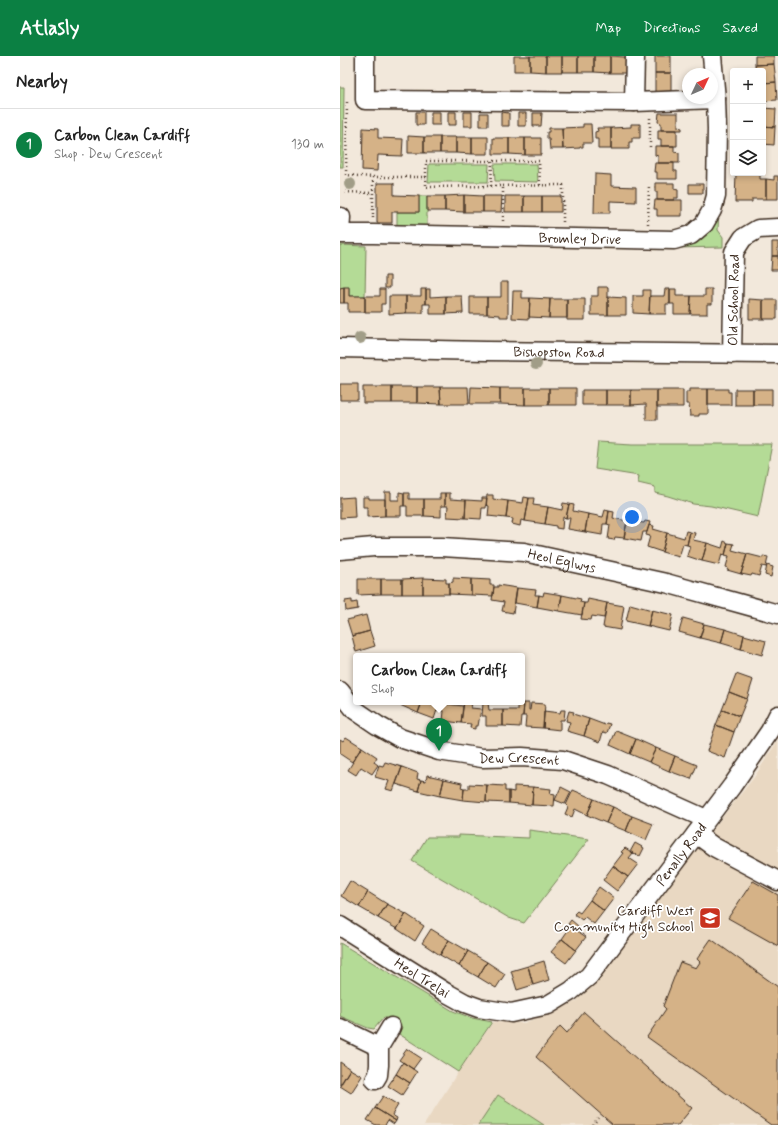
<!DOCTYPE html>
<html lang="en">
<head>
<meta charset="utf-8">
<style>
	:root { --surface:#fff; --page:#f2f2f2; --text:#222; --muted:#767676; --line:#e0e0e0; --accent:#0b8043 }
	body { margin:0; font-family:Mynerve,sans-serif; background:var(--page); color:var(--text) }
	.controls { position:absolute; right:12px; top:12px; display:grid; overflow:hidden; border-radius:4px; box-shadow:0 2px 6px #0003 }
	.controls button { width:36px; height:36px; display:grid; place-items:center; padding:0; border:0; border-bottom:1px solid var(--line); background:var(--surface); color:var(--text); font:20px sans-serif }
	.compass { position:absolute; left:342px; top:12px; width:36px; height:36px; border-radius:50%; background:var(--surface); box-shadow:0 2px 6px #0003; rotate:46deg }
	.you { position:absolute; left:292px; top:461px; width:14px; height:14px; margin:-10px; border:3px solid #fff; border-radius:50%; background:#1a73e8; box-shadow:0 0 0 6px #1a73e833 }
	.badge { display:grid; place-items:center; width:26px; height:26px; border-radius:50%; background:var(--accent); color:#fff; font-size:13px; font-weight:700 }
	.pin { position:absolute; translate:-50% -33px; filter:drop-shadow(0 1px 2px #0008) }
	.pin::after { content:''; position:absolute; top:21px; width:14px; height:12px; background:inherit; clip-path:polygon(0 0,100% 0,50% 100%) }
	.popup { position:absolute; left:13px; top:597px; width:172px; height:52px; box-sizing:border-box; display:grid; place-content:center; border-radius:4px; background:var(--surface); filter:drop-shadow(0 1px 3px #0005); font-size:13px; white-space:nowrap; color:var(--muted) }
	.popup b { font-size:15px; color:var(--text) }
	.popup::after { content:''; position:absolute; left:50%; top:100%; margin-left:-8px; border:8px solid transparent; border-top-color:var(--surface) }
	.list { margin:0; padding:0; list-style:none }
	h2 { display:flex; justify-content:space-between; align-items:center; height:52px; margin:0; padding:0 16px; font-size:17px }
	h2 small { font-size:13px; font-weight:400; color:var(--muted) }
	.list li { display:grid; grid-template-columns:26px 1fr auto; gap:12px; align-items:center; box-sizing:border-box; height:72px; padding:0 16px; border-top:1px solid var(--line) }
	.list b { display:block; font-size:15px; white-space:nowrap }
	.list p { margin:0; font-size:13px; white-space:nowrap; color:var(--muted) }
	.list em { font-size:13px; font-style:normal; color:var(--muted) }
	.icon { flex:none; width:22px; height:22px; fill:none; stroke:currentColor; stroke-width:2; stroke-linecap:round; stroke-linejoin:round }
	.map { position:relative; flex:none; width:438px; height:1069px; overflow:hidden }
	header { display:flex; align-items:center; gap:24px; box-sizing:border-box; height:56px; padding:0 20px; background:var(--accent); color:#fff }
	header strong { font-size:19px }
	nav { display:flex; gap:22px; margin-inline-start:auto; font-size:14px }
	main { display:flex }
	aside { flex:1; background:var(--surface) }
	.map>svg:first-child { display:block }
</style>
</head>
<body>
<header>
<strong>Atlasly</strong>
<nav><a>Map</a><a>Directions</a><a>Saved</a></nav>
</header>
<main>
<aside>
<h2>Nearby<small></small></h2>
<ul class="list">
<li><span class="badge">1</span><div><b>Carbon Clean Cardiff</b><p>Shop · Dew Crescent</p></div><em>130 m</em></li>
</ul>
</aside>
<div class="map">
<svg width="438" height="1069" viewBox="0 0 438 1069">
	<rect width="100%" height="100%" fill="#f2e8db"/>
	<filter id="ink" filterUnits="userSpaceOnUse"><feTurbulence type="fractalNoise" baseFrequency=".025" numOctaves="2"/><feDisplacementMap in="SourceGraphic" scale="8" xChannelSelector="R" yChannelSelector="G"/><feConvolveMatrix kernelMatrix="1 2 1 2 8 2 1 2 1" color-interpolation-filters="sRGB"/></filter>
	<g filter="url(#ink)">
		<path fill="#e9d8c2" d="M 438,684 L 438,1069 L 84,1069 L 118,1016 L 153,966 L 184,967 L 237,945 L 415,720 Z"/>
		<path fill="#b4db96" stroke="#78825a" d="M 0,31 L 4,31 L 3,111 L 0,111 Z
			M 89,108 L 149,108 L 148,126 L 88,126 Z
			M 154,108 L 197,108 L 198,126 L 155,125 Z
			M 79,140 L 87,140 L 87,173 L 57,173 L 57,156 L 79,156 Z
			M 379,152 L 378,174 L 383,181 L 383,191 L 335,192 Z
			M 0,189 L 26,190 L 25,240 L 9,240 L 9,232 L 0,232 Z
			M 258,386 L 292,388 L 432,388 L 418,461 L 371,450 L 353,448 L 328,440 L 315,437 L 315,431 L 298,427 L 299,420 L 255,413 Z
			M 189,774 L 212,777 L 212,778 L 249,783 L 184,867 L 169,862 L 72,805 L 87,781 L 119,781 L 119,779 L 189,782 Z
			M 0,887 L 113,955 L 132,962 L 152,966 L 118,1016 L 59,978 L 62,971 L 44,961 L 34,973 L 28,972 L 0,960 Z
			M 158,1039 L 204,1069 L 138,1069 Z"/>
		<path fill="#d5b287" stroke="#3b2a1e" d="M 174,0 L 190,0 L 190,15 L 174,15 Z
			M 190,0 L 206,0 L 206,16 L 190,15 Z
			M 206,0 L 222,0 L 222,16 L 206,16 Z
			M 222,0 L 238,0 L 238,16 L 222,16 Z
			M 238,0 L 254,0 L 254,16 L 238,16 Z
			M 254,0 L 270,0 L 270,17 L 254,16 Z
			M 270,0 L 286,1 L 286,17 L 270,17 Z
			M 315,0 L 331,0 L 331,17 L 315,17 Z
			M 415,0 L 434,0 L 434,8 L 415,9 Z
			M 434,8 L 436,26 L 423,27 L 423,15 L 416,15 L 415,9 Z
			M 315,17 L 331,17 L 331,35 L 315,36 Z
			M 436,26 L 437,44 L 423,45 L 423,27 Z
			M 423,52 L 436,53 L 435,71 L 423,70 Z
			M 76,56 L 84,56 L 84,69 L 76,69 Z
			M 91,56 L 100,56 L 100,69 L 91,69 Z
			M 108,56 L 116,56 L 116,69 L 108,69 Z
			M 124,56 L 132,56 L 132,70 L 124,70 Z
			M 161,56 L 169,57 L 169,70 L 161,70 Z
			M 140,57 L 148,57 L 148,70 L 140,70 Z
			M 178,57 L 186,57 L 186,70 L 178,70 Z
			M 193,57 L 202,57 L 201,70 L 193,70 Z
			M 319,57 L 338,57 L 338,71 L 342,72 L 342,74 L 321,74 L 321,67 L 318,66 Z
			M 243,68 L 251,68 L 252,87 L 243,87 L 243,91 L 240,91 L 240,92 L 223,93 L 222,72 L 243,71 Z
			M 291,68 L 300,68 L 300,82 L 292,82 L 292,86 L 289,86 L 289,93 L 271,93 L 271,72 L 291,71 Z
			M 423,70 L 435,71 L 434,89 L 423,88 Z
			M 23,72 L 38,73 L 38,82 L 63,83 L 62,100 L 38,99 L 37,115 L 22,114 Z
			M 209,72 L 222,72 L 223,93 L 210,93 L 209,83 L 207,83 L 207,76 L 209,76 Z
			M 257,72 L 271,72 L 271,93 L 258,93 L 258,83 L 255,83 L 255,76 L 258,75 Z
			M 318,74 L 337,74 L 337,90 L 321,90 L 321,83 L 318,83 Z
			M 68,80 L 84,81 L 84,97 L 68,97 Z
			M 84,81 L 100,81 L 100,97 L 84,97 Z
			M 100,81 L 116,81 L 116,97 L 100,97 Z
			M 116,81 L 132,81 L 132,98 L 116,97 Z
			M 132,81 L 148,81 L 148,98 L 132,98 Z
			M 153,82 L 169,82 L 169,98 L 153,98 Z
			M 169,82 L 185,82 L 185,99 L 169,98 Z
			M 185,82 L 201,82 L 201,99 L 185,99 Z
			M 315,90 L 334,90 L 334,96 L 339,97 L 339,107 L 318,107 L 318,100 L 315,99 Z
			M 315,107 L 334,107 L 334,115 L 337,115 L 337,123 L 317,123 L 317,116 L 314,116 Z
			M 396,117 L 420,117 L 420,123 L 426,123 L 426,143 L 412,143 L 412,146 L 395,146 Z
			M 255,118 L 271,119 L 271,130 L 296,131 L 296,146 L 270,145 L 270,157 L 254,157 Z
			M 434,120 L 438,120 L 438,143 L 426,143 L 426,123 L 434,124 Z
			M 37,127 L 54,127 L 54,139 L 79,140 L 79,156 L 52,156 L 52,167 L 37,167 Z
			M 315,127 L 334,127 L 334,133 L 338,134 L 338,142 L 334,142 L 334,144 L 317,144 L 317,136 L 315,136 Z
			M 349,128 L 363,128 L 363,137 L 349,137 Z
			M 124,139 L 143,140 L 143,156 L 124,156 Z
			M 124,139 L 124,156 L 105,155 L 105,140 Z
			M 87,140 L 105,140 L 105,155 L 87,155 Z
			M 143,140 L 162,140 L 161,156 L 143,156 Z
			M 165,140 L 184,140 L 184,156 L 165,156 Z
			M 184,140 L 202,140 L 202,156 L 184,156 Z
			M 202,140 L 221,140 L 221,156 L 202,156 Z
			M 315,144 L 342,144 L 342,160 L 317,160 L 317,153 L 314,153 Z
			M 432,186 L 438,186 L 438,200 L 432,200 Z
			M 432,200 L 438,200 L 438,214 L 431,214 Z
			M 45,220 L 50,220 L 50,232 L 45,232 Z
			M 161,226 L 168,226 L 168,261 L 160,261 L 160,259 L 147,258 L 147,241 L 161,241 Z
			M 4,231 L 4,247 L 0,247 L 0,232 Z
			M 4,231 L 9,231 L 9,240 L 25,240 L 25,256 L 8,256 L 8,247 L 4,247 Z
			M 258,231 L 268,231 L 268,259 L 251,259 L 251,240 L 258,240 Z
			M 40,233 L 45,233 L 45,248 L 41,248 L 41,256 L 25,256 L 25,240 L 40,240 Z
			M 81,233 L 86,233 L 86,248 L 83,248 L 83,257 L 66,257 L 66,240 L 81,240 Z
			M 86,233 L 90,233 L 90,241 L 106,240 L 106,258 L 90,258 L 90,248 L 86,248 Z
			M 325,233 L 330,233 L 330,248 L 326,248 L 326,258 L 309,258 L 310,240 L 324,240 Z
			M 330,233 L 336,233 L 336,240 L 351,240 L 350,258 L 334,258 L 334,248 L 330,248 Z
			M 365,233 L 372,233 L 372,248 L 367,248 L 367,258 L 350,258 L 351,240 L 365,240 Z
			M 303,234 L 310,234 L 309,258 L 293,257 L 293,240 L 303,240 Z
			M 173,235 L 182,235 L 182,242 L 190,242 L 189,263 L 172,262 Z
			M 49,240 L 66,240 L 66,257 L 49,258 Z
			M 106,240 L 122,240 L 123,257 L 106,258 Z
			M 130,241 L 147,241 L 147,258 L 130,258 Z
			M 268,241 L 286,242 L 286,259 L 268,259 Z
			M 190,242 L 210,243 L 209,262 L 189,261 Z
			M 210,243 L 227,243 L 227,262 L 209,262 Z
			M 227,243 L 245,243 L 245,264 L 227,264 Z
			M 409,243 L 423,244 L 423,263 L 409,263 Z
			M 423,244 L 437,244 L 437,263 L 423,263 Z
			M 0,328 L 18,328 L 18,344 L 0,344 Z
			M 23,331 L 52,331 L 52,347 L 23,347 Z
			M 52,331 L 77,331 L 77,347 L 52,347 Z
			M 77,331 L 100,331 L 101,348 L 77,347 Z
			M 100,331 L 128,331 L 129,348 L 101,348 Z
			M 131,331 L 160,332 L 160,348 L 130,348 Z
			M 160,332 L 185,332 L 185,349 L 160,348 Z
			M 185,332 L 209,332 L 209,349 L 185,349 Z
			M 209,332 L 236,332 L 236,349 L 209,349 Z
			M 349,333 L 368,333 L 368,358 L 359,358 L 359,360 L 350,360 L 349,348 L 346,348 L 346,336 L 349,336 Z
			M 368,333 L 388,333 L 388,336 L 391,336 L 391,349 L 368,349 Z
			M 395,333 L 413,333 L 413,349 L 395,349 Z
			M 413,333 L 432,333 L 432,349 L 413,349 Z
			M 242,334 L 266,334 L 266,349 L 242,349 Z
			M 266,334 L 291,334 L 291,349 L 266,349 Z
			M 291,334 L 317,334 L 317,364 L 306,364 L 306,348 L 291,349 Z
			M 317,334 L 343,334 L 343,351 L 317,351 Z
			M 45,436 L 51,436 L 51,444 L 59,444 L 59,436 L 64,437 L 64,450 L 61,450 L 61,460 L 45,460 Z
			M 64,437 L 69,437 L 69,443 L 84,443 L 84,460 L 67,460 L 67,450 L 64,450 Z
			M 100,437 L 105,437 L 105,450 L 101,450 L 101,461 L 84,460 L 84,443 L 100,443 Z
			M 105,437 L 110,437 L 110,443 L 126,444 L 125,462 L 107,461 L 108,450 L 105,450 Z
			M 147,439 L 153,439 L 153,443 L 168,445 L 166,462 L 148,460 L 149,450 L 146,449 Z
			M 14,441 L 15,461 L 0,462 L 0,442 Z
			M 23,441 L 29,441 L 29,443 L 45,443 L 45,460 L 27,461 L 27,451 L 23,451 Z
			M 184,441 L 189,442 L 185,465 L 181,464 L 180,470 L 172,468 L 173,463 L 166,462 L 168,445 L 183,447 Z
			M 142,442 L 147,442 L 146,452 L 142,452 L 141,463 L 125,462 L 126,444 L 142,445 Z
			M 189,442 L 194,442 L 193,449 L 208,451 L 205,468 L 185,465 Z
			M 223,447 L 229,448 L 226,462 L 223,461 L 222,473 L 216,472 L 216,470 L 205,468 L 208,451 L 222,454 Z
			M 229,448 L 234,449 L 233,455 L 248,458 L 245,476 L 228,473 L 230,462 L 226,462 Z
			M 265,454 L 269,455 L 267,468 L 263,468 L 262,479 L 245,476 L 248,458 L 263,461 Z
			M 269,455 L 274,456 L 273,462 L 287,465 L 284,482 L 275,481 L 274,484 L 268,483 L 270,469 L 267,468 Z
			M 287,465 L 304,467 L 305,465 L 310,466 L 307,476 L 303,476 L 301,485 L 284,482 Z
			M 309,469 L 314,470 L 313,473 L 327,477 L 322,496 L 307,491 L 310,480 L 306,479 Z
			M 346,475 L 350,476 L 347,489 L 343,488 L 339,501 L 322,496 L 327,477 L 344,482 Z
			M 350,476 L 355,477 L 353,484 L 367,487 L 362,505 L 347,500 L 350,490 L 347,489 Z
			M 384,485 L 388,487 L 385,499 L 382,498 L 379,509 L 362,505 L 367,487 L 382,492 Z
			M 388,487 L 394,488 L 392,494 L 407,498 L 401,518 L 387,514 L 388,512 L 386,511 L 389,500 L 385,499 Z
			M 407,498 L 423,502 L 423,500 L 428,501 L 426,511 L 422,510 L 419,520 L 412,518 L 411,520 L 401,518 Z
			M 427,509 L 433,511 L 431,521 L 425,519 Z
			M 83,522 L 106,523 L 106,527 L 109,527 L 109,538 L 83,538 Z
			M 83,522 L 83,538 L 62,538 L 62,523 Z
			M 113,522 L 131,523 L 131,539 L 109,538 L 109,527 L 113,526 Z
			M 18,523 L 41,523 L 41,538 L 18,539 Z
			M 41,523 L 62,523 L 62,538 L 41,538 Z
			M 131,523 L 150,524 L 150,529 L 154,529 L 153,540 L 131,539 Z
			M 158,529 L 177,532 L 173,557 L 162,555 L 164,546 L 152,544 L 154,531 L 158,531 Z
			M 177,532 L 196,534 L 195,539 L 199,539 L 197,551 L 175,547 Z
			M 204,536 L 222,539 L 219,555 L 197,551 L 199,539 L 203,540 Z
			M 222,539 L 241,543 L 240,546 L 244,547 L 242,559 L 219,555 Z
			M 248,543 L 267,547 L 264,562 L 252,560 L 251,564 L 241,563 L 244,547 L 247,547 Z
			M 12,544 L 12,547 L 17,546 L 18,553 L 6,555 L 5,545 Z
			M 267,547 L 284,550 L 280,574 L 263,571 Z
			M 290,548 L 312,554 L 308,570 L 286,565 Z
			M 312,554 L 333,559 L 329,575 L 308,570 Z
			M 26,559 L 30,575 L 12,580 L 7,564 Z
			M 343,562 L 364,568 L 360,582 L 339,576 Z
			M 364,568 L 385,573 L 381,587 L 360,582 Z
			M 385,573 L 404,579 L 401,593 L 381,587 Z
			M 30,575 L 35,590 L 16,596 L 12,580 Z
			M 404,579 L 426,585 L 422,599 L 401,593 Z
			M 396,618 L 413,624 L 407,643 L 389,636 Z
			M 389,636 L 407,643 L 400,660 L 382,654 Z
			M 53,646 L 82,646 L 78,657 Z
			M 82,646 L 103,646 L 101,654 L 97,654 L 94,663 L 78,657 Z
			M 103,646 L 107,646 L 107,648 L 123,650 L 121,667 L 103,665 L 104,655 L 101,654 Z
			M 124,646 L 132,646 L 131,652 L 141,653 L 138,670 L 135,670 L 135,673 L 130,672 L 131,668 L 121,667 Z
			M 143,647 L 148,647 L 149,654 L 163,654 L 163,670 L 146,670 L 146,660 L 142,660 Z
			M 178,647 L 184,647 L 183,660 L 181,660 L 180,671 L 163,670 L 163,654 L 178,654 Z
			M 184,647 L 189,647 L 189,654 L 190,654 L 191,647 L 205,648 L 203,672 L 185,671 L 186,660 L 183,660 Z
			M 221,654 L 225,654 L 224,664 L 220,664 L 220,674 L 203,672 L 204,655 L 220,657 Z
			M 382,654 L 400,660 L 394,676 L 376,669 Z
			M 229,655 L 234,656 L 233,658 L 249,663 L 244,680 L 227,675 L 230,666 L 226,665 Z
			M 249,663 L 265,669 L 266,667 L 270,668 L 267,677 L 263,676 L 260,686 L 244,680 Z
			M 376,669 L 394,676 L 385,702 L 367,695 Z
			M 276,675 L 296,683 L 290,698 L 270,689 Z
			M 6,681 L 22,691 L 12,706 L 0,698 L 0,683 L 3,685 Z
			M 296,683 L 316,692 L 309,706 L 290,698 Z
			M 22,691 L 37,701 L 34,706 L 38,709 L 32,718 L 21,711 L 16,719 L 8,714 L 13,706 L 12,706 Z
			M 316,692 L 335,700 L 329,715 L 309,706 Z
			M 335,700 L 357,709 L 351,723 L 329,715 Z
			M 45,706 L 62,711 L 53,735 L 46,733 L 49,725 L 35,721 L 39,709 L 43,710 Z
			M 62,711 L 78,717 L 77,723 L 81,724 L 78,735 L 56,728 Z
			M 87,719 L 104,723 L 100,740 L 78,735 L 81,724 L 86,725 Z
			M 104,723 L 122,727 L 121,732 L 124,733 L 123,744 L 100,740 Z
			M 129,728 L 147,729 L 146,746 L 123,744 L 124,733 L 129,733 Z
			M 147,729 L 165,730 L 165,735 L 169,735 L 169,747 L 146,746 Z
			M 174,730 L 193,731 L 192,749 L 169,747 L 169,735 L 174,736 Z
			M 193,731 L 211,733 L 210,738 L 215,739 L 214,750 L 192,749 Z
			M 221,731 L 231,736 L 225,748 L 215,744 Z
			M 233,734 L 254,743 L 247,759 L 235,753 L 232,761 L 225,758 L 228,751 L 226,749 Z
			M 254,743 L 273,751 L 266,767 L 247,759 Z
			M 273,751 L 292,760 L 286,775 L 266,767 Z
			M 292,760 L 313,768 L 306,784 L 286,775 Z
			M 295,787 L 304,792 L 300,800 L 290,796 Z
			M 285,792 L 293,797 L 289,802 L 298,808 L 288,821 L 273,810 L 283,797 L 281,796 Z
			M 273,810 L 288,821 L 277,835 L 263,824 Z
			M 10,825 L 28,836 L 19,851 L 1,840 Z
			M 413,825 L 438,839 L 438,890 L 388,862 Z
			M 259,831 L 274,842 L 264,855 L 250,844 Z
			M 28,836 L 47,848 L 38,862 L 19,851 Z
			M 250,844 L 264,855 L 254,868 L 245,861 L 242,864 L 234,858 L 237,855 L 240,857 Z
			M 47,848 L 66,858 L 57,873 L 38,862 Z
			M 66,858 L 84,870 L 75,885 L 57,873 Z
			M 231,864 L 238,870 L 236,874 L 246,881 L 236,894 L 222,883 L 231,870 L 228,868 Z
			M 91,873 L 109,884 L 100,899 L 82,887 Z
			M 222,883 L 236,894 L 226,907 L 211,896 Z
			M 371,883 L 438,931 L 438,1069 L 431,1069 L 307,981 L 326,953 L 323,950 L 340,906 L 356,912 L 360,906 L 357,903 Z
			M 109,884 L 128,895 L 119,910 L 100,899 Z
			M 128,895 L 147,906 L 138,921 L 119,910 Z
			M 204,905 L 209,924 L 193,929 L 188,910 Z
			M 147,906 L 165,918 L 156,932 L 138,921 Z
			M 188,910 L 193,929 L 177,934 L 171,915 Z
			M 244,956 L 352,1052 L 338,1069 L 273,1069 L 196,1001 L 220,970 L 227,977 Z
			M 67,993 L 81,1002 L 73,1013 L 59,1004 Z
			M 0,1006 L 10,1013 L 0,1029 Z
			M 63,1006 L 77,1016 L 70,1027 L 56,1018 Z
			M 10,1013 L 22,1020 L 11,1037 L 0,1030 Z
			M 56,1018 L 70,1027 L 62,1039 L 48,1030 Z
			M 43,1040 L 58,1049 L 52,1059 L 57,1062 L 56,1065 L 35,1052 Z
			M 35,1052 L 56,1065 L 54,1068 L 48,1064 L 45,1069 L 36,1069 L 27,1064 Z"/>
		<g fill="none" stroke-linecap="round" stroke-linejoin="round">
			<g stroke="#3b2a1e" stroke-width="21">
				<g id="minor">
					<path d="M 25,0 L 25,44 L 294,46 L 376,43"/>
					<path d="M 294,46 L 295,0"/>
					<path id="s1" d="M 1,161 L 0,178 L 33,178 L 334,184 L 351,179 L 364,168 L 372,154 L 376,140 L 377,73 L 376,43 L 372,0"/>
					<path id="s2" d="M 0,292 L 146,295 L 438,298"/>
					<path id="s3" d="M 392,298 L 394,196 L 403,182 L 418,173 L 438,172"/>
					<path id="s4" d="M 0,494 L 34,491 L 102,491 L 184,496 L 326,527 L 438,558"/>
					<path id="s5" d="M 0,635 L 15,654 L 37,669 L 60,682 L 99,695 L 142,702 L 182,701 L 223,704 L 268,719 L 366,763"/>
					<path d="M 356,778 L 374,791 L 438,825"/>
					<path id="s6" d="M 0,870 L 105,936 L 125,947 L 139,952 L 171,957 L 208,949 L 231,935 L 249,920 L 392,730 L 430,675 L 438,659"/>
					<path d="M 0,972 L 39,991"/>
					<path d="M 35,1024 L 38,1019 L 39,1009 L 39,991 L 51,971"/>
				</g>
			</g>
			<path stroke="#3b2a1e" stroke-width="2.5" stroke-dasharray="1 3" stroke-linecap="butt" d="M 7,46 L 6,119 L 33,121 L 33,162
				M 310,91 L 310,61
				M 33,121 L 86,121 L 86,131 L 223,129 L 223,166
				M 86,121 L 86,105 L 199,105 L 200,129
				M 151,130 L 152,105
				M 5,136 L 33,137
				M 163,165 L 163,130
				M 308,168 L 309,128
				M 253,1069 L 258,1062"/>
			<use href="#minor" stroke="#fff" stroke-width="18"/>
		</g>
		<g fill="#a19d87">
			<circle cx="10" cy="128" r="6"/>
			<circle cx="20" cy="282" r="6"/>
			<circle cx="196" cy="308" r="6"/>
		</g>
	</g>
	<defs>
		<g id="school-square" transform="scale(1.15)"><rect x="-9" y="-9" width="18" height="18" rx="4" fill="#c8321e" stroke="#fff"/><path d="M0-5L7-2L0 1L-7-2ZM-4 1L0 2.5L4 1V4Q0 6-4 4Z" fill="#fff"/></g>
	</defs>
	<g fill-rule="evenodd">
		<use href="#school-square" x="370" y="862"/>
	</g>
	<g text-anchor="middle" stroke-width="3.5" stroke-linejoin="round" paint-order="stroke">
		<g font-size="14" fill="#3b2a1e" stroke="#fff">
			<text dy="5" stroke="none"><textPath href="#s1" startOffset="257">Bromley Drive</textPath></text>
			<text dy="5" stroke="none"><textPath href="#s3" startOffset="54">Old School Road</textPath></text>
			<text dy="5" stroke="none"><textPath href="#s2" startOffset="219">Bishopston Road</textPath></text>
			<text dy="5" stroke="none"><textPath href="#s4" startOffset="223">Heol Eglwys</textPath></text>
			<text dy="5" stroke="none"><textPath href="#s5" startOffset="199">Dew Crescent</textPath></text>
			<text dy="5" stroke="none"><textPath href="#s6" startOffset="435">Penally Road</textPath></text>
			<text dy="5" stroke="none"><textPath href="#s6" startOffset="97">Heol Trelai</textPath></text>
		</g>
		<g font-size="14" fill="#3b2a1e" stroke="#fff" text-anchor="end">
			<text x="354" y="859">Cardiff West<tspan x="354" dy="16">Community High School</tspan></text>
		</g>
	</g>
</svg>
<div class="controls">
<button>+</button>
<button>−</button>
<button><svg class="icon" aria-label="layers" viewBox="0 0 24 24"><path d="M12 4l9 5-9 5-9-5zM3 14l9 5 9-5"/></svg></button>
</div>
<svg class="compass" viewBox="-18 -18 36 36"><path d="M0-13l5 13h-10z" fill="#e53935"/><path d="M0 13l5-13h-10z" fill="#767676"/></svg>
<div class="you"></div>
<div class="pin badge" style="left:99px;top:695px">1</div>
<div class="popup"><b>Carbon Clean Cardiff</b>Shop</div>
</div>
</main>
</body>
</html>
